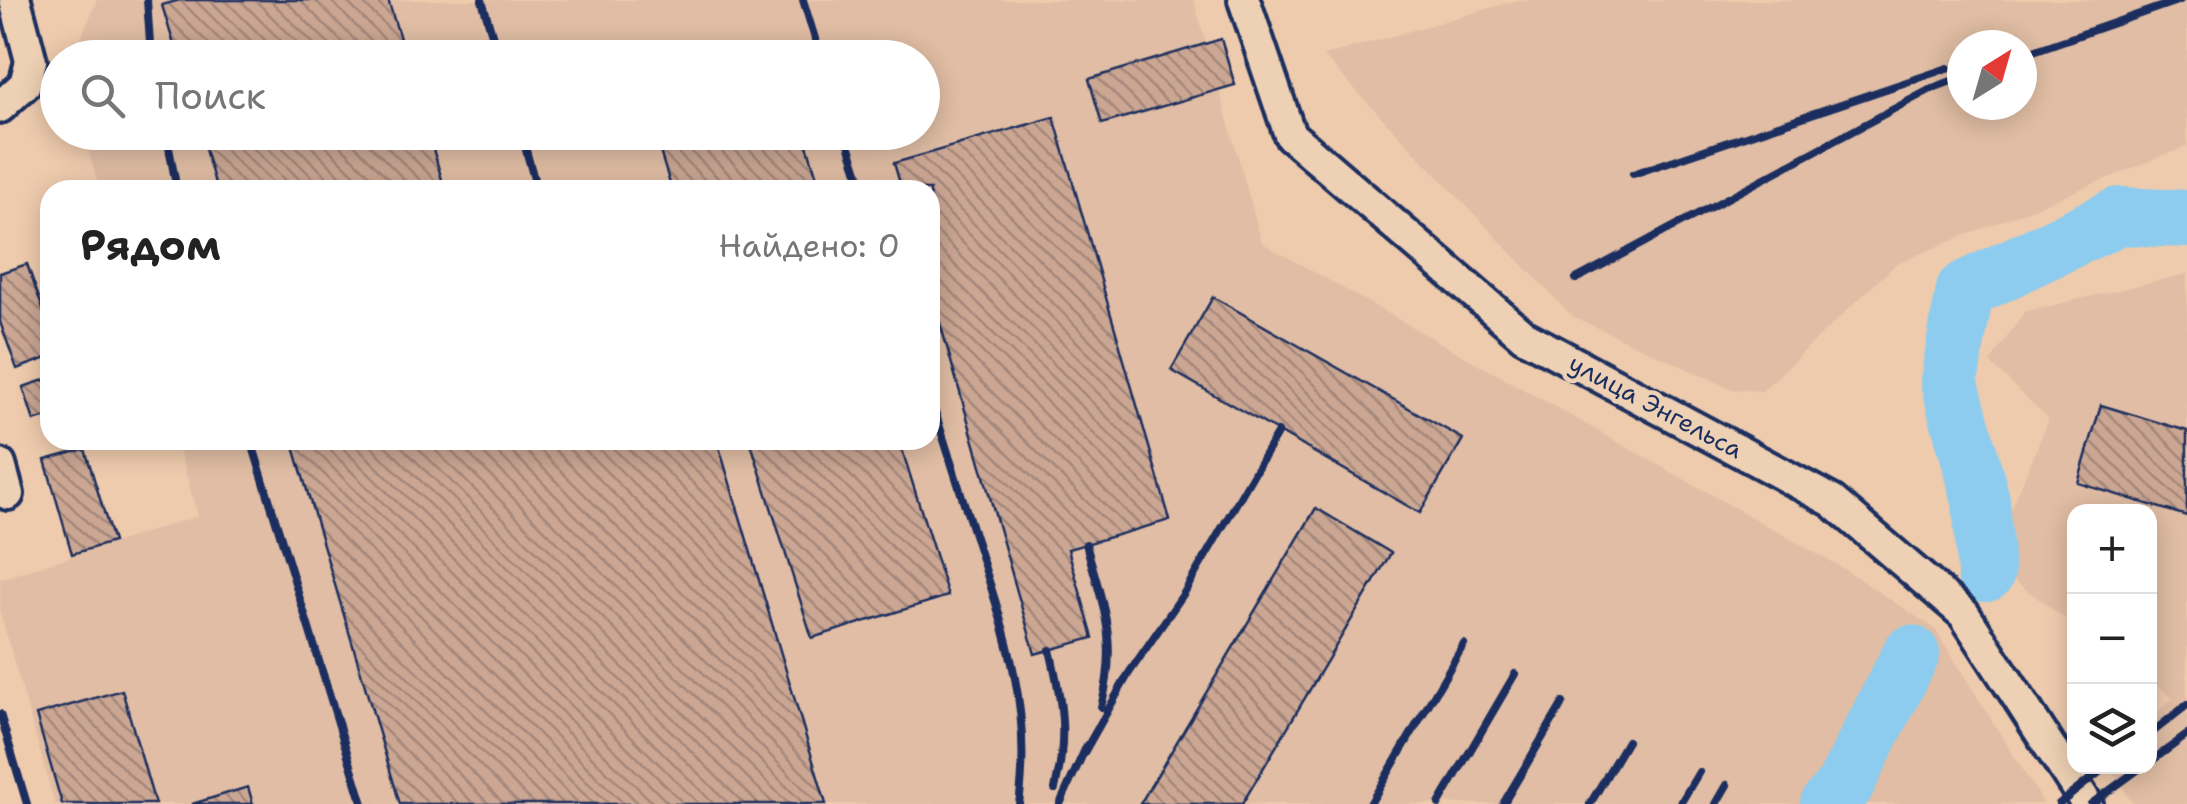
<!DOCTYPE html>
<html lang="ru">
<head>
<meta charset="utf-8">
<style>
	:root { --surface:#fff; --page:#f2f2f2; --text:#222; --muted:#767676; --line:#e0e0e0 }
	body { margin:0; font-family:"Shantell Sans",sans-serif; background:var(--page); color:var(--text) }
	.controls { position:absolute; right:30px; bottom:30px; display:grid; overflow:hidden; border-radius:20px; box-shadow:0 5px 25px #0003 }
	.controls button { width:90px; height:90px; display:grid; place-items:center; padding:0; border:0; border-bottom:2px solid var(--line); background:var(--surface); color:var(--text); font:50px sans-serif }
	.compass { position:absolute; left:1947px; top:30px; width:90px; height:90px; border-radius:50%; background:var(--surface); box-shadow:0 5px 25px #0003; rotate:37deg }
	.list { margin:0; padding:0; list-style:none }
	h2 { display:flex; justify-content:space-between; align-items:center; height:130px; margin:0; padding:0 40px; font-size:42px }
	h2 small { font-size:32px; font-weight:400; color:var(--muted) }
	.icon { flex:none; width:55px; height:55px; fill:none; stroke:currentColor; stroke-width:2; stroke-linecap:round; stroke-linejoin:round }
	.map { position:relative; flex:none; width:2187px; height:804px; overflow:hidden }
	.search { position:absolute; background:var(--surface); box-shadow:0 5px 25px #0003; left:40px; top:40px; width:900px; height:110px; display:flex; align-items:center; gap:25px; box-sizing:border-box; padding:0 35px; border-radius:55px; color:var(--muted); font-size:38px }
	.panel { position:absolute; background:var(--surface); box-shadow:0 5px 25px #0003; left:40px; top:180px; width:900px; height:270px; border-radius:30px }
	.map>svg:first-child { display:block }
</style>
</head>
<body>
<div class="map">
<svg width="2187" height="804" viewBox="0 0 2187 804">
	<defs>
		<pattern id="building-back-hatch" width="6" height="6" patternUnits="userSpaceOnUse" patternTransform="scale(2.5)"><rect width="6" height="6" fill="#cba693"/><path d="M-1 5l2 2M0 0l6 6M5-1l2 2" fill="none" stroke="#a4887b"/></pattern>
	</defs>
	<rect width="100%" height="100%" fill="#eecbad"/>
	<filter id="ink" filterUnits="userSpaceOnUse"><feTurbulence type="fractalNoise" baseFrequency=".01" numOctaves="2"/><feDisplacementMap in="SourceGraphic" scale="20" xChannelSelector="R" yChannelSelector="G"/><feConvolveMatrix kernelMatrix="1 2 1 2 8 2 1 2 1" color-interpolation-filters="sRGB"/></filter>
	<g filter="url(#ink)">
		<path fill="#e0bda4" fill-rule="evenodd" d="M 97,0 L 1194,0 L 1262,243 L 1844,569 L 1935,629 L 2044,804 L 55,804 L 0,613 L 0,579 L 198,516 L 176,440 L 930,440 L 930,190 L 100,190 L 83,133 L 922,132 L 922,58 L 73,57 Z
			M 1518,0 L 2187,0 L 2187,146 L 1897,263 L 1762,391 L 1732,389 L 1572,316 L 1323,56 ZM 2022,45 L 2022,105 L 1962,105 L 1962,45 Z
			M 2187,274 L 2187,804 L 2133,804 L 2110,767 L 2150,766 L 2150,718 L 2173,698 L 2150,680 L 2150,512 L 2074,512 L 2074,625 L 1989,562 L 2049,419 L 1990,363 L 2024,312 Z"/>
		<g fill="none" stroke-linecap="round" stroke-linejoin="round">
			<path stroke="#8dccee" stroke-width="58" d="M 1986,573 L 1981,500 L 1949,381 L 1965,290 L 2119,216 L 2187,219
				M 1829,804 L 1844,787 L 1911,654"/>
		</g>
		<path fill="url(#building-back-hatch)" stroke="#1b2f5e" stroke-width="2.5" d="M 180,0 L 388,0 L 406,58 L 178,58 L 162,5 Z
			M 1221,39 L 1235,85 L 1102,124 L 1089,79 Z
			M 1054,117 L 1170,520 L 1068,549 L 1093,638 L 1035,654 L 930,288 L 930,190 L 902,190 L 894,163 Z
			M 200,132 L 428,132 L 445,190 L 217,190 Z
			M 654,132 L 803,132 L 821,190 L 672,190 Z
			M 27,264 L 50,329 L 50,357 L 17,369 L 0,322 L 0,273 Z
			M 1213,297 L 1463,439 L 1420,513 L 1171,370 Z
			M 50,378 L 50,416 L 34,421 L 23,387 Z
			M 2101,405 L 2187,431 L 2187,516 L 2078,483 Z
			M 292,440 L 717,440 L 826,804 L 400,804 Z
			M 750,440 L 899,440 L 948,596 L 812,638 Z
			M 85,449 L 113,542 L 72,554 L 45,460 Z
			M 1316,508 L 1391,553 L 1242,804 L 1140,804 Z
			M 122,690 L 155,804 L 62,804 L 36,715 Z
			M 248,787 L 253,804 L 192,804 Z"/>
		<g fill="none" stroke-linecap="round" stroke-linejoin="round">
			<g stroke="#1b2f5e" stroke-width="38">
				<path id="minor" d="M 1244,0 L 1290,135 L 1524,336 L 1832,501 L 1964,614 L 2087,804
					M 0,107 L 25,84 L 31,61 L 15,0
					M 0,465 L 8,494"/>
			</g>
			<use href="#minor" stroke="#eed1b4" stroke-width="30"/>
			<path stroke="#1b2f5e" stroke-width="8" d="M 147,0 L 151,58
				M 482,0 L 499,58
				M 803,0 L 821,58
				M 2022,55 L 2180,0
				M 166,132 L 177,190
				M 521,132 L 537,190
				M 845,132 L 864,190
				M 1633,174 L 1948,68
				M 1576,279 L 1933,88 L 1962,77
				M 930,396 C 946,447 963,499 979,550 C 1007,636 1032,712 1019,804
				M 251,440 L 363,804
				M 1086,544 C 1103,606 1119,642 1101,707
				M 1050,650 C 1062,700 1068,738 1055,789
				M 0,714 L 27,804
				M 2150,734 L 2187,705
				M 1082,756 L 1129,673 L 1184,593 L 1278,432
				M 2150,762 L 2187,735
				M 1060,804 L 1087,745
				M 1370,804 L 1464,644
				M 1439,804 L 1515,674
				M 1503,804 L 1563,703
				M 1590,804 L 1627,741
				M 1680,804 L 1699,772
				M 1716,804 L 1727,785
				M 2059,804 L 2107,766
				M 2091,804 L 2143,766"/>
		</g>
	</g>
	<g text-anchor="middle" stroke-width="9" stroke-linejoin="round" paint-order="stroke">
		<g font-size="25" fill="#1b2f5e" stroke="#eed1b4">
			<text transform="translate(1656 406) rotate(28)" y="9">улица Энгельса</text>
		</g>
	</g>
</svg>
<div class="controls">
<button>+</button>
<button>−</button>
<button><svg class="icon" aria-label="layers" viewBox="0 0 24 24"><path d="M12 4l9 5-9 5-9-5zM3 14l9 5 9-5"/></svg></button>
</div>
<svg class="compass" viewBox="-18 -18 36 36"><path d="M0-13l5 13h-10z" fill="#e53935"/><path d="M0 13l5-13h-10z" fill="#767676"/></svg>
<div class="search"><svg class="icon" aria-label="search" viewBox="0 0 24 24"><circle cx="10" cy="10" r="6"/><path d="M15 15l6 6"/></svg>Поиск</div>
<section class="panel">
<h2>Рядом<small>Найдено: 0</small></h2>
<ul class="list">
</ul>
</section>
</div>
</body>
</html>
